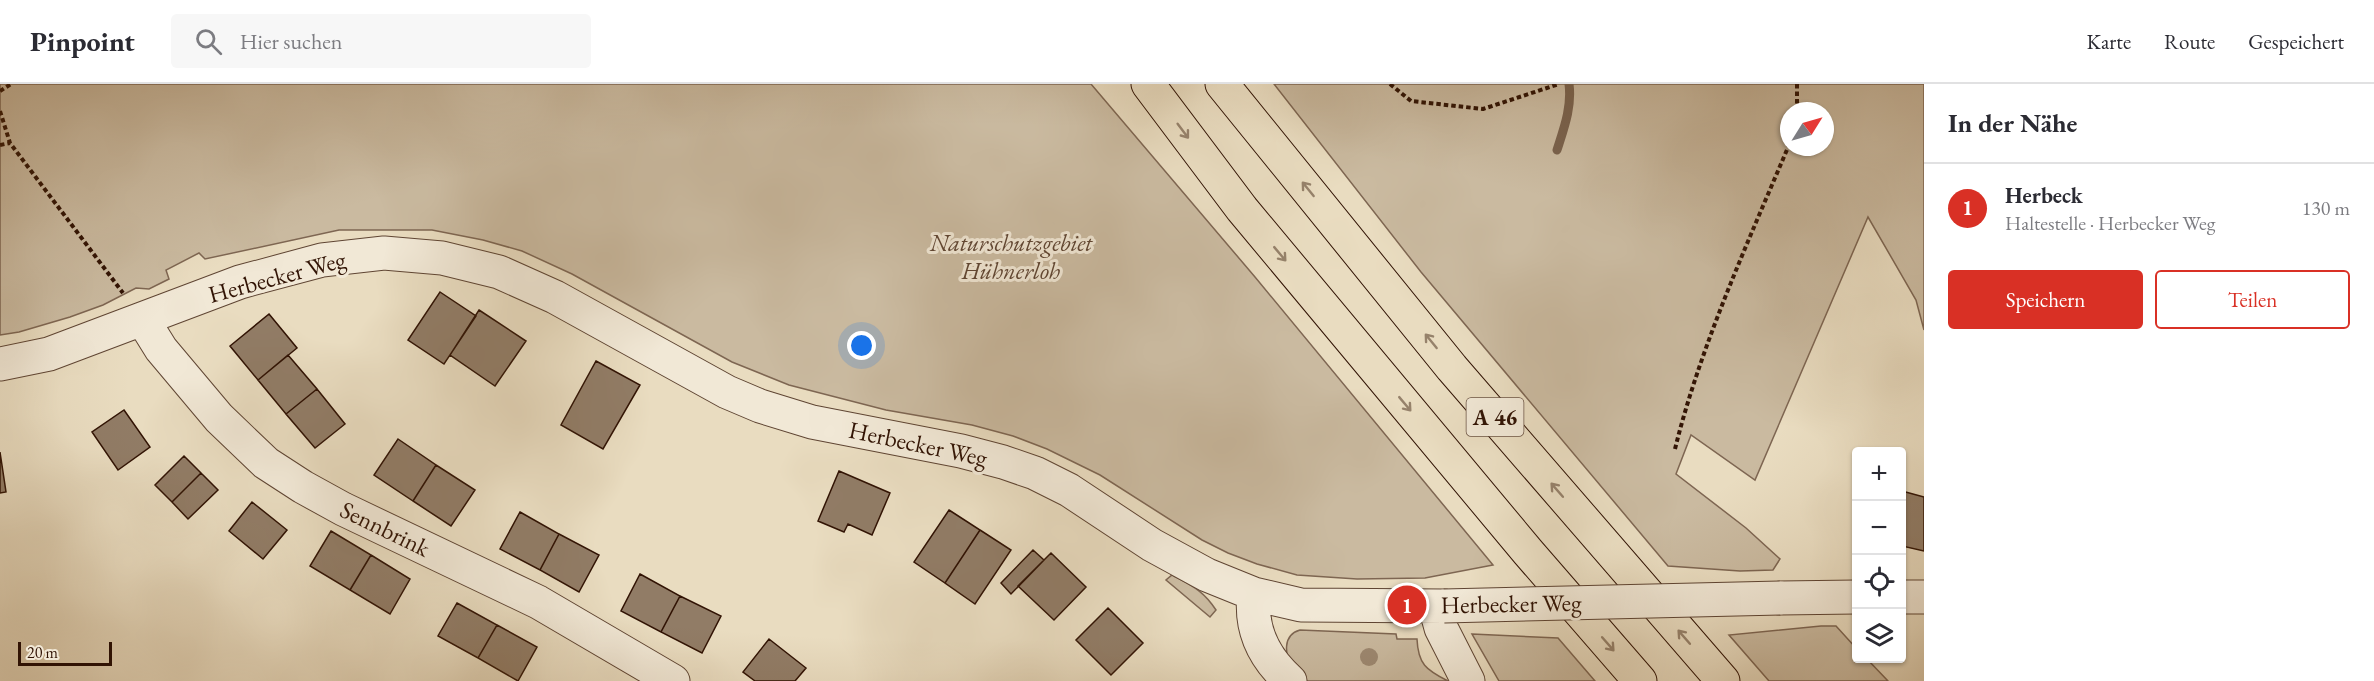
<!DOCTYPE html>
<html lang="de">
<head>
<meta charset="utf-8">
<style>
	:root { --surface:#fff; --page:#f7f7f7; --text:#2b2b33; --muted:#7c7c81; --line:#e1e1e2; --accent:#d93025 }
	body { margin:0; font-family:"EB Garamond",serif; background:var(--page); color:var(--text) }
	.controls { position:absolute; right:18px; bottom:18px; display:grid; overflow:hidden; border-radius:6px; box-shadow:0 2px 4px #0004 }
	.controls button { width:54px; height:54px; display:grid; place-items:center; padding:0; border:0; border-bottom:2px solid var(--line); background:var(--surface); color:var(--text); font:30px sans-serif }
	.compass { position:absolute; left:1780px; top:18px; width:54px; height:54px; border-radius:50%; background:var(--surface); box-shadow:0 2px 4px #0004; rotate:53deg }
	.scale { position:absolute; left:18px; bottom:15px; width:94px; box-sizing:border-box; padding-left:6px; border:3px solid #311304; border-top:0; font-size:16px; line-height:21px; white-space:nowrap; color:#311304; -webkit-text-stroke:4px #f1e8d6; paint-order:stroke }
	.you { position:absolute; left:862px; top:262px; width:21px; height:21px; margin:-15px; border:4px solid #fff; border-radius:50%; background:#1a73e8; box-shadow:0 0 0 9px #1a73e833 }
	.badge { display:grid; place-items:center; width:39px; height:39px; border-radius:50%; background:var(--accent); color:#fff; font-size:20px; font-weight:700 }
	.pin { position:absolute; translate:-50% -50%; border:3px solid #fff; box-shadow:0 2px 6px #0006 }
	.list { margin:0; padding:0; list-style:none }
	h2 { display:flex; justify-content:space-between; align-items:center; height:78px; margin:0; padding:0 24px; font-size:26px }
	h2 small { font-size:20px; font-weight:400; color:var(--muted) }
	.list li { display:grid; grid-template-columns:39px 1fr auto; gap:18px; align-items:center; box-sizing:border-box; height:90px; padding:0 24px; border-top:2px solid var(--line) }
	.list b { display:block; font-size:22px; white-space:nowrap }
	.list p { margin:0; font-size:20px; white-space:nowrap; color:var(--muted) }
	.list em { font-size:20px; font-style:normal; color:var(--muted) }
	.actions { display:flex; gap:12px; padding:18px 24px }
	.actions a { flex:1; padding:14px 0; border:2px solid var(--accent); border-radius:6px; text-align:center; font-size:21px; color:var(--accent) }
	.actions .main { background:var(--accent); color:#fff }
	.icon { flex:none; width:33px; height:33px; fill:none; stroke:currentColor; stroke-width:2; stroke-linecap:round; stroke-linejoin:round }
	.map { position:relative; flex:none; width:1924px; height:597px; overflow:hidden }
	header { display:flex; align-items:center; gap:36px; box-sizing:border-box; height:84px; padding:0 30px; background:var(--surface); border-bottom:2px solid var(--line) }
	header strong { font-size:28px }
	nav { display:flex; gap:33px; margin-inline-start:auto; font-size:21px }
	.search { width:420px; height:54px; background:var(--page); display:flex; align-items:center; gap:15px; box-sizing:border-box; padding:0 21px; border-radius:6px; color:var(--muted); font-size:22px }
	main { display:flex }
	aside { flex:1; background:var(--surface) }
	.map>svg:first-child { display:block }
</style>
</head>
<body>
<header>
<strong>Pinpoint</strong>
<div class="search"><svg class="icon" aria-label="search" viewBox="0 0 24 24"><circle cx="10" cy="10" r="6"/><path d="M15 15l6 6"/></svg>Hier suchen</div>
<nav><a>Karte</a><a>Route</a><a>Gespeichert</a></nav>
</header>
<main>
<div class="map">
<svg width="1924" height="597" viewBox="0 0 1924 597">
	<rect width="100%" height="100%" fill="#e9dcc0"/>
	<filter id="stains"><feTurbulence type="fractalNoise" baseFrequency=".00333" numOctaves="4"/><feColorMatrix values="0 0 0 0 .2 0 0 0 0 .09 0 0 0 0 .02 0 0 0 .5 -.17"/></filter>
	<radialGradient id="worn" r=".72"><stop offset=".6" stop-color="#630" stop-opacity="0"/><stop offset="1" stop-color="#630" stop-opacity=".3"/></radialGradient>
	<path fill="#cabaa0" stroke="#7e6652" stroke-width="1.5" fill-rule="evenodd" d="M 0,0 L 1091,0 L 1255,193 L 1493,481 L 1425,494 L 1357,495 L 1297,491 L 1257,480 L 1228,469 L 1202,456 L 1100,391 L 1047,365 L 1013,352 L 972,341 L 886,326 L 789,301 L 732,278 L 572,190 L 522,167 L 483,156 L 432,146 L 339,146 L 205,175 L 199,169 L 166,186 L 169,195 L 149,205 L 136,204 L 103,221 L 70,233 L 19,248 L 0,251 Z
		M 1274,0 L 1924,0 L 1924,246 L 1916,216 L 1868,133 L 1755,396 L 1691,351 L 1676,390 L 1746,444 L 1780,475 L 1773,486 L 1740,487 L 1668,482 L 1421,188 ZM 1789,27 L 1825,27 L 1825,63 L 1789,63 Z
		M 1172,491 C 1192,502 1203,506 1216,526 L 1210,533 L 1166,496 Z
		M 1821,542 L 1836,542 L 1856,564 L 1856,574 L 1867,575 L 1888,597 L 1769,597 L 1729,551 Z
		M 1300,546 L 1396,550 L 1397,555 L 1417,555 C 1418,580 1426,586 1448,597 L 1307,597 C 1302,593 1295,589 1292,584 C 1285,571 1282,551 1300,546 Z
		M 1472,550 L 1558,554 L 1595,597 L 1499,597 Z"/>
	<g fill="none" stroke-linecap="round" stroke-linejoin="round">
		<path stroke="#7a634e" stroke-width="9" d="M 1557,66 C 1564,44 1572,23 1569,0"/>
	</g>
	<path fill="#917c66" stroke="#311304" stroke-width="1.5" d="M 440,208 L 476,232 L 444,280 L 408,256 Z
		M 479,226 L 526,257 L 495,302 L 450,271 Z
		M 269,230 L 297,264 L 258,296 L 230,262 Z
		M 288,271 L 317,305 L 286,330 L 258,296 Z
		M 596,277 L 640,301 L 603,365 L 561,341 Z
		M 317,305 L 345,340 L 315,364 L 286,330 Z
		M 124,326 L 150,363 L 118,386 L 92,348 Z
		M 398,355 L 436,381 L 413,417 L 374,391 Z
		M 0,368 L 6,408 L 0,409 Z
		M 184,372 L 201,389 L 172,418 L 155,401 Z
		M 436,381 L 475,406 L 451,442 L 413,417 Z
		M 839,387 L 890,409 L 872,451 L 848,440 L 844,448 L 818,437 Z
		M 201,389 L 218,406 L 188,435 L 172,418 Z
		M 1902,407 L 1924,413 L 1924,467 L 1902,462 Z
		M 252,418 L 287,446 L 263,475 L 229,447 Z
		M 949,426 L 980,446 L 945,499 L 914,478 Z
		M 520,428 L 559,450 L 540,486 L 500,465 Z
		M 980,446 L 1011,466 L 975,520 L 945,499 Z
		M 331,447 L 371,471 L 350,506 L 310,482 Z
		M 559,450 L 599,471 L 579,508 L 540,486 Z
		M 1033,466 L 1044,476 L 1011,510 L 1001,499 Z
		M 1051,469 L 1086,503 L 1054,536 L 1018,502 Z
		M 371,471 L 410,495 L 390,530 L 350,506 Z
		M 640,490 L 680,512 L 661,548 L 621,527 Z
		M 680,512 L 721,532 L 702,569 L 661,548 Z
		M 457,519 L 497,541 L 478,574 L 438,552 Z
		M 1108,524 L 1143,559 L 1111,591 L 1076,556 Z
		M 497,541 L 537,563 L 518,597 L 478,574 Z
		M 769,555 L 806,584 L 795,597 L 755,597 L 743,588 Z"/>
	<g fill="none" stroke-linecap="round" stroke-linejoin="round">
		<g stroke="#5f4533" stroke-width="35">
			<path id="minor" d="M 143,236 L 161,265 L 219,334 L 266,379 L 303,403 L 343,425 L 538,518 L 673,597
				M 0,280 L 49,270 L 240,198 L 322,176 L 384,169 L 442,174 L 499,188 L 555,213 L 727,308 L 760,322 L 812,338 L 961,367 L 1003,378 L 1035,389 L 1069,406 L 1152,461 L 1207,491 L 1254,510 L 1301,521 L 1444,522
				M 1254,510 C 1250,545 1264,574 1290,597
				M 1902,513 L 1924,513
				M 1780,514 L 1856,513
				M 1435,522 L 1441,544 L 1468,597"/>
		</g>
		<g stroke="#311304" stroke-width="35">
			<path id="highway" d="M 1148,0 L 1242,125 L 1528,468 L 1640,597
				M 1222,0 L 1452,284 L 1723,597"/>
		</g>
		<path stroke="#311304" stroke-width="4" stroke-dasharray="4.5 3" stroke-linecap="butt" d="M 1390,0 L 1411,17 L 1483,25 L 1559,0
			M 0,7 L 11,0
			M 0,27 L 10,59 L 123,209
			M 1797,27 L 1797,0
			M 0,61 L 10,59
			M 1675,365 C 1700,263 1748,158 1789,61"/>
		<use href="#minor" stroke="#f1e8d6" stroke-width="33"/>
		<use href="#highway" stroke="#e9dcc0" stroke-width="33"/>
		<g stroke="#5f4533" stroke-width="35" stroke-linecap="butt">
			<path id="minor-bridge" d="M 1444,522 L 1780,514"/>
		</g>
		<use href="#minor-bridge" stroke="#f1e8d6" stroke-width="33"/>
	</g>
	<circle fill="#9d8972" cx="1369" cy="573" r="9"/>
	<defs><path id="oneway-shaft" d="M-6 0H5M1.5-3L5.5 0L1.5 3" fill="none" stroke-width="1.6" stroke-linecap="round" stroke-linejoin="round" transform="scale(1.5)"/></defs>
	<g stroke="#96826b">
		<use href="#oneway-shaft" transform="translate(1183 47) rotate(53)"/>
		<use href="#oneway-shaft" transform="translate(1308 105) rotate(-129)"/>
		<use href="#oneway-shaft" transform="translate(1280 170) rotate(50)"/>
		<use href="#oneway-shaft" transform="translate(1431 257) rotate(-129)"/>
		<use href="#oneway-shaft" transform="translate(1405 320) rotate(50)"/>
		<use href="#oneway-shaft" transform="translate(1557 406) rotate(-131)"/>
		<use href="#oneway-shaft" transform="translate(1684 553) rotate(-131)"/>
		<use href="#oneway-shaft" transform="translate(1608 560) rotate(49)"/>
	</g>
	<g text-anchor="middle" stroke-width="6" stroke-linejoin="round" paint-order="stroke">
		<rect fill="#f1e8d6" stroke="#6b5343" stroke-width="1.5" x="1466.5" y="314" width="57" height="38" rx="4.5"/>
		<g font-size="22" font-weight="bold" fill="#311304">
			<text x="1495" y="341">A 46</text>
		</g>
		<g font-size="24" font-style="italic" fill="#5f4533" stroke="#f1e8d6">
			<text x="1011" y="167">Naturschutzgebiet<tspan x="1011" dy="28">Hühnerloh</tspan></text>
		</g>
		<g font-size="24" fill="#311304" stroke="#f1e8d6">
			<text transform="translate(277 193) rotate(-15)" y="8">Herbecker Weg</text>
			<text transform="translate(918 360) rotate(12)" y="8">Herbecker Weg</text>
			<text transform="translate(385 445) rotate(26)" y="8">Sennbrink</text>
			<text transform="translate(1511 520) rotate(-1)" y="8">Herbecker Weg</text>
		</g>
	</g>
	<rect width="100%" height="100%" filter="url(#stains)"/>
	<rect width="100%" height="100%" fill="url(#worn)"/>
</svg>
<div class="controls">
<button>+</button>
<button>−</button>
<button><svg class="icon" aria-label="locate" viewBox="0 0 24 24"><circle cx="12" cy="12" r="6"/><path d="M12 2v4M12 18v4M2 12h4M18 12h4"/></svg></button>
<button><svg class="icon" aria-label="layers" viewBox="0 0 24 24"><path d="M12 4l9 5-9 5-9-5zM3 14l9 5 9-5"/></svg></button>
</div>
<svg class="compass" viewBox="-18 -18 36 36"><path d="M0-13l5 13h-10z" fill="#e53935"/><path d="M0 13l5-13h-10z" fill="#7c7c81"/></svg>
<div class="scale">20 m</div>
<div class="you"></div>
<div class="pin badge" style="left:1407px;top:521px">1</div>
</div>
<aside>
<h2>In der Nähe<small></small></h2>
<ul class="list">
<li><span class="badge">1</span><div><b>Herbeck</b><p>Haltestelle · Herbecker Weg</p></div><em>130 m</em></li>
</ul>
<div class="actions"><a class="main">Speichern</a><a>Teilen</a></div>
</aside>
</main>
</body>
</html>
